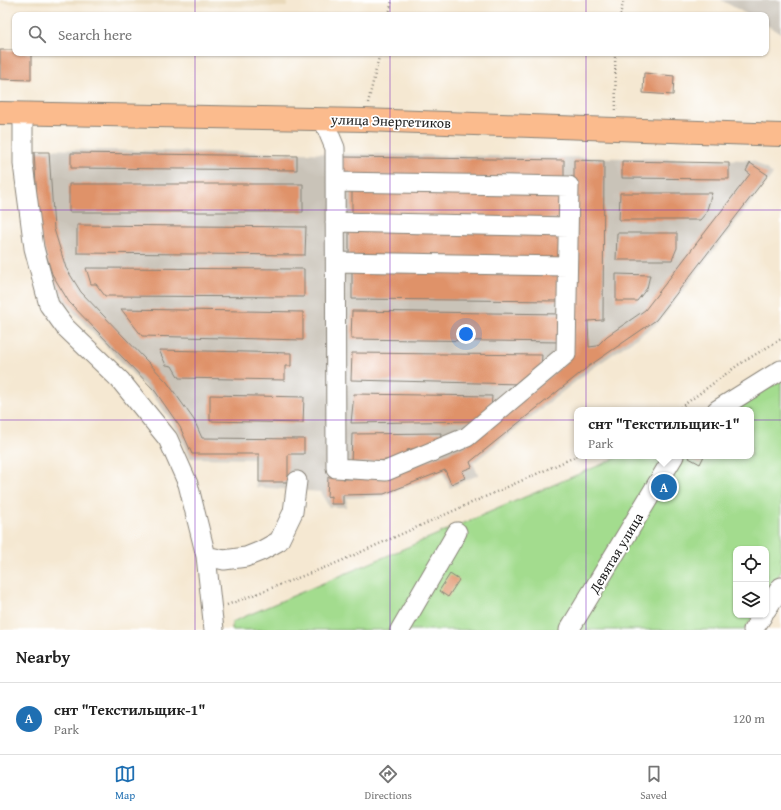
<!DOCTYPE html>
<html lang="en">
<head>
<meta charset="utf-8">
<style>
	:root { --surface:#fff; --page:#f6f6f6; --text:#222; --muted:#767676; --line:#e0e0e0; --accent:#1f6fb2 }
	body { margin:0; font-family:"Gentium Book Plus",serif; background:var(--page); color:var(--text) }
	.controls { position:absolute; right:12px; bottom:12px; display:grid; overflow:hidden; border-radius:8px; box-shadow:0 1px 3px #0004 }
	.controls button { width:36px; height:36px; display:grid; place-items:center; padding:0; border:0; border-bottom:1px solid var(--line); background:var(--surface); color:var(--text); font:20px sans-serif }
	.you { position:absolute; left:466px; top:334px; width:14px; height:14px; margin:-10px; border:3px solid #fff; border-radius:50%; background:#1a73e8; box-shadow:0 0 0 6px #1a73e833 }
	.badge { display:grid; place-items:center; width:26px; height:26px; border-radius:50%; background:var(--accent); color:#fff; font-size:13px; font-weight:700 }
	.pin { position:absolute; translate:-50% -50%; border:2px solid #fff; box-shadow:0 1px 4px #0006 }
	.popup { position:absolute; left:574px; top:407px; width:180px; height:52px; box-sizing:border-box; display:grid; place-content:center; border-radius:8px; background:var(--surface); filter:drop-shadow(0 1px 3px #0005); font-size:13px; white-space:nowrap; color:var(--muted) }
	.popup b { font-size:15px; color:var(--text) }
	.popup::after { content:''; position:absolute; left:50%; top:100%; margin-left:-8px; border:8px solid transparent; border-top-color:var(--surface) }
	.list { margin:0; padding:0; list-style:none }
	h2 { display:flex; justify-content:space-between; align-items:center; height:52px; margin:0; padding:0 16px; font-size:17px }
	h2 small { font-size:13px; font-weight:400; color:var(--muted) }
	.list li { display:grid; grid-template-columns:26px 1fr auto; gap:12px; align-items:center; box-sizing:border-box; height:72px; padding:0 16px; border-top:1px solid var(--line) }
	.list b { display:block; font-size:15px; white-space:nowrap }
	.list p { margin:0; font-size:13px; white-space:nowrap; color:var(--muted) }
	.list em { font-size:13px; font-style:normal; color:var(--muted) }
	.icon { flex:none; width:22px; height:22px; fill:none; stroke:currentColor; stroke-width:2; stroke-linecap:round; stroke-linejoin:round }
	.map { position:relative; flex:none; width:781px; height:630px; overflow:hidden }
	.search { position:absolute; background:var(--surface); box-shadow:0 1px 3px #0004; left:12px; right:12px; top:12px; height:44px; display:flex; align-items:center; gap:10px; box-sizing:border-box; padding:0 14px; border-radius:8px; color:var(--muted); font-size:15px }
	.sheet { height:124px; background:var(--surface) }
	nav { display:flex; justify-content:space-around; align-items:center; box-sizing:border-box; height:56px; border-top:1px solid var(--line); background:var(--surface); font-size:11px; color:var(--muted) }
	nav a { display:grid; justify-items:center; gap:2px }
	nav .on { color:var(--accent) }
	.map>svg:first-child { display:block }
</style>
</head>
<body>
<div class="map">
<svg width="781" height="630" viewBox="0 0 781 630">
	<rect width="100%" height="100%" fill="#fff"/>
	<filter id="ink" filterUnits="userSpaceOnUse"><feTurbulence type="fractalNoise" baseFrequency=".025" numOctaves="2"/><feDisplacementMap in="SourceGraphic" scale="8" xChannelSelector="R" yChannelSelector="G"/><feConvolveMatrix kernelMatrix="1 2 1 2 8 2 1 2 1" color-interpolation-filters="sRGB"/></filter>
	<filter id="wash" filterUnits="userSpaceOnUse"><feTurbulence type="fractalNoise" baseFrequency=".012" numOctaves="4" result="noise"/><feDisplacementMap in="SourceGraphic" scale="16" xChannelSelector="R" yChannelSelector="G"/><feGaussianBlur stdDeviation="0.9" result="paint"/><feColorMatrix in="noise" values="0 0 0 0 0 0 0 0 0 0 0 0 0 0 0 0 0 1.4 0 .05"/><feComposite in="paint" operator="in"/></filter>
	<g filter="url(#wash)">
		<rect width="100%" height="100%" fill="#f5e8d2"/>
		<path fill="#e9d9ba" d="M 0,0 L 287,0 L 287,7 L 0,3 Z"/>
		<path fill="#c9c3b8" d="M 721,0 L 781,0 L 781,33 L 766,25 L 766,15 L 748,15 Z
			M 29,149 L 753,160 L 773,174 L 658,323 L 590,370 L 473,463 L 478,475 L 450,488 L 443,473 L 383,496 L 347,498 L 346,507 L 329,507 L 320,492 L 256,487 L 254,459 L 190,458 L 177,429 L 152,394 L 67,305 L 56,291 L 42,258 Z"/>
		<path fill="#a3dc8e" stroke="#607c55" d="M 781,381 L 781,572 L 766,596 L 766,549 L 736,549 L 736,615 L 754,615 L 744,630 L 232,630 L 232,622 L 621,456 L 751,456 L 751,410 L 723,410 Z"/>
		<g id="blocks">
			<path fill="#df9269" d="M 0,50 L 15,50 L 15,53 L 31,53 L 31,80 L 0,79 Z
				M 644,73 L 674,76 L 673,95 L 643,93 Z
				M 34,152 L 49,152 L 54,229 L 66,268 L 81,292 L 167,382 L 194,420 L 202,438 L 304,439 L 304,454 L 288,454 L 288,482 L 259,482 L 259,454 L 192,454 L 180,427 L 155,391 L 69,302 L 52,274 L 39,232 Z
				M 71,153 L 297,156 L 297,170 L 71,168 Z
				M 343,157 L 564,160 L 564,180 L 343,175 Z
				M 574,160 L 604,161 L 603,320 L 588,321 L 589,347 L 597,346 L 607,336 L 645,310 L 750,174 L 746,171 L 750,163 L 768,175 L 656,320 L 589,366 L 470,462 L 472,467 L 462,471 L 465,478 L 451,484 L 445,470 L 384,494 L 343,495 L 343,504 L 331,504 L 331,496 L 327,497 L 328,477 L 343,477 L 343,479 L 383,478 L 464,447 L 565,364 L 574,330 Z
				M 622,161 L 729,163 L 729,179 L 622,178 Z
				M 69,184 L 303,184 L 303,212 L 69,212 Z
				M 352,188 L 563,192 L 563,219 L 352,216 Z
				M 620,193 L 712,193 L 706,213 L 700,220 L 619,220 Z
				M 77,225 L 306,227 L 305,255 L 77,253 Z
				M 349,229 L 563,233 L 563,261 L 349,257 Z
				M 617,233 L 677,233 L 677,248 L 672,260 L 616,260 Z
				M 86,268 L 304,269 L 304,297 L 105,296 L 96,284 L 91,284 Z
				M 352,271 L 562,273 L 561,301 L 352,299 Z
				M 616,274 L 650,275 L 647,288 L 637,301 L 616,301 Z
				M 121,309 L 303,312 L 303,340 L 142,336 Z
				M 352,311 L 561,314 L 561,342 L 351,339 Z
				M 159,350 L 291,353 L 291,366 L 285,366 L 285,380 L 179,378 L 172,366 L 166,365 Z
				M 352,353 L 542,355 L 541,369 L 521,384 L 351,380 Z
				M 354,394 L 492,396 L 491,409 L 476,421 L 351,423 Z
				M 210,395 L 304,397 L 303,423 L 210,421 Z
				M 441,433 L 440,443 L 407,450 L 407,456 L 386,460 L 351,464 L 352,434 Z
				M 690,456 L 704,456 L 700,464 L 689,458 Z
				M 450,574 L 459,580 L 448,597 L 439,591 Z"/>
		</g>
	</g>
	<g filter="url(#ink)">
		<use href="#blocks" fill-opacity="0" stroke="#888277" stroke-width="1"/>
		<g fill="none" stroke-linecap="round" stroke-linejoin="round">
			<g stroke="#888277" stroke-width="21">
				<path id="minor" d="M 23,113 L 23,164 L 34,248 L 49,305 L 65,327 L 120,380 L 168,439 L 188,484 L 206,556 L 214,630
					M 323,119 L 335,148 L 336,468 L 386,471 L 467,437 L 566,354 L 569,186 L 335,182
					M 335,222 L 568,227
					M 336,262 L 567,266
					M 717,410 L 781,370
					M 206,556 L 224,560 L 246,557 L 261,551 L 279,541 L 293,512 L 297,481
					M 766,610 L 781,587
					M 400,630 L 457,532
					M 569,630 L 674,456
					M 753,630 L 763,615"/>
			</g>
			<g stroke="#888277" stroke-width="24">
				<path id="major" d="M 0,113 L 364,120 L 781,135"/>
			</g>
			<path stroke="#888277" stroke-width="2.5" stroke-dasharray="1 3" stroke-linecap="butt" d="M 389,15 L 392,0
				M 620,15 L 624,0
				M 615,53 L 616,113
				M 368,103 L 380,53
				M 677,410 L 738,365 L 781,339
				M 227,605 L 334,564 L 577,456"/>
			<use href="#minor" stroke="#fff" stroke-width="19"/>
			<use href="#major" stroke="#fbbb8d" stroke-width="22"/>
		</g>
	</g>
	<path fill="none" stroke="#7b2cbf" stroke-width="1" stroke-opacity="0.55" d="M 195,0 L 195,15M 390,0 L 390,15M 586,0 L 586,15M 195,53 L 195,630M 390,53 L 390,630M 586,53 L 586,630M 0,210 L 781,210M 0,420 L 781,420"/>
	<g text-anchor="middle" stroke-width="3.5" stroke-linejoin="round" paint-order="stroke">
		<g font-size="14" fill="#1c1c1c" stroke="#fff">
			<text transform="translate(391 121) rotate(2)" y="5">улица Энергетиков</text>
			<text transform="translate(616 553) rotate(-59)" y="5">Девятая улица</text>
		</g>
	</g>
</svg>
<div class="controls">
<button><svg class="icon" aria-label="locate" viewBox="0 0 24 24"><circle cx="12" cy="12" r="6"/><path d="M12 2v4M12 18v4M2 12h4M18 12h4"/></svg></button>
<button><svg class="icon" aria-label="layers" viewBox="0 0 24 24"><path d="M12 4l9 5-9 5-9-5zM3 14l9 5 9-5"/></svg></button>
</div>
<div class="you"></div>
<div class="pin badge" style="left:664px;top:487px">A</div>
<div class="popup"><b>снт &quot;Текстильщик-1&quot;</b>Park</div>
<div class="search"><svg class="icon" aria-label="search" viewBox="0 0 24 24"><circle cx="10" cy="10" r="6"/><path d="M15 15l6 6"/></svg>Search here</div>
</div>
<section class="sheet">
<h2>Nearby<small></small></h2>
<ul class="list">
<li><span class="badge">A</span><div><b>снт &quot;Текстильщик-1&quot;</b><p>Park</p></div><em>120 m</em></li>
</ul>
</section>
<nav>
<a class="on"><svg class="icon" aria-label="map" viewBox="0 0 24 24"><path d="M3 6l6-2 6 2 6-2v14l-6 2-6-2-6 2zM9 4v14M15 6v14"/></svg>Map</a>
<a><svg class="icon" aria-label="directions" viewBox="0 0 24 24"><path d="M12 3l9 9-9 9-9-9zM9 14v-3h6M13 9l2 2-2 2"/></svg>Directions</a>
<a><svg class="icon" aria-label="saved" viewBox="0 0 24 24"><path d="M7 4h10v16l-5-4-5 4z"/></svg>Saved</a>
</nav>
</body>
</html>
